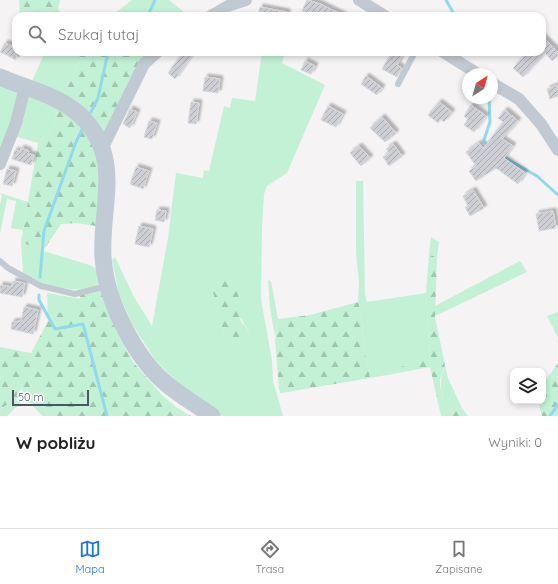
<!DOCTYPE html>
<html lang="pl">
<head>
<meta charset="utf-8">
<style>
	:root { --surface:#fff; --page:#f6f6f6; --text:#222; --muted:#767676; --line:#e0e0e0; --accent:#1a73e8 }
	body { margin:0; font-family:Quicksand,sans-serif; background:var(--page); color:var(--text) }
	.controls { position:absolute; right:12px; bottom:12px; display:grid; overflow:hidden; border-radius:8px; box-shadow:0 2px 6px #0003 }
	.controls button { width:36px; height:36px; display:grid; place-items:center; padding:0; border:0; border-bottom:1px solid var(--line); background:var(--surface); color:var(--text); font:20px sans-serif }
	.compass { position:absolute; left:462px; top:68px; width:36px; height:36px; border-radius:50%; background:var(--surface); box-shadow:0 2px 6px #0003; rotate:37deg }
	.scale { position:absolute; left:12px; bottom:10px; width:77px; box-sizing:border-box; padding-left:4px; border:2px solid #4a5661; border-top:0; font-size:11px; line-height:14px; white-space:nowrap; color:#4a5661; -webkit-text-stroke:3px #fff; paint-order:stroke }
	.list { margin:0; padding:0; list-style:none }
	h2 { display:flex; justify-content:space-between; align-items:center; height:52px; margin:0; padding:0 16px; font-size:17px }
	h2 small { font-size:13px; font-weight:400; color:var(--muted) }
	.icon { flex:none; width:22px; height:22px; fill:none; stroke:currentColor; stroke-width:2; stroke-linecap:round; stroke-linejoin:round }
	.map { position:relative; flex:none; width:558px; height:416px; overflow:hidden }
	.search { position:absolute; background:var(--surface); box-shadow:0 2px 6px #0003; left:12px; right:12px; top:12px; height:44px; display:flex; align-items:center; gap:10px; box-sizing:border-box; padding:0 14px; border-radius:12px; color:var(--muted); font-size:15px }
	.sheet { height:112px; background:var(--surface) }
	nav { display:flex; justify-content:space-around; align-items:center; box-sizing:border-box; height:56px; border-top:1px solid var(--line); background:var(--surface); font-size:11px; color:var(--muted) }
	nav a { display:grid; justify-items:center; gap:2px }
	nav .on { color:var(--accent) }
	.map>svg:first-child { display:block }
</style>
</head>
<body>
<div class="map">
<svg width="558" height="416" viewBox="0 0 558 416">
	<defs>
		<pattern id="forest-firs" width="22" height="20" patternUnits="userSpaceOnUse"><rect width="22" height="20" fill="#c3f1d5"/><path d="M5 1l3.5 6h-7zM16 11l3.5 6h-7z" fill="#a0c6b0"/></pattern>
		<pattern id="building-hatch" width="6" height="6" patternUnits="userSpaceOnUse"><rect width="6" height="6" fill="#cdcfd5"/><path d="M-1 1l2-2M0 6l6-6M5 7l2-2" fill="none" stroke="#a8abb0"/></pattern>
		<filter id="shadow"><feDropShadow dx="3" dy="-3" stdDeviation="1" flood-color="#0004"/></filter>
	</defs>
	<rect width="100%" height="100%" fill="#f5f3f3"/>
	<path fill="#c3f1d5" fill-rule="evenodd" d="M 132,0 L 169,0 L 189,16 L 141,16 L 127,4 Z
		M 45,52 L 77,52 L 81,59 L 60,101 L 53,127 L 38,143 L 11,135 L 0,164 L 0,77 L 29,88 Z
		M 262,52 L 285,52 L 282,63 L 325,85 L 287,173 L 267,186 L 264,194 L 262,228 L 261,299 L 272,361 L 273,381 L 283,416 L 222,416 L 181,386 L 156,361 L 132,324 L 119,294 L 112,260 L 115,257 L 134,297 L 152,326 L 168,238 L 176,173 L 203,178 L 204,170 L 209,171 L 224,106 L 230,108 L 232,98 L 255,101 ZM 228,281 L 235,282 L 239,318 L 241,318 L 250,335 L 224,338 L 218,307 Z
		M 356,181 L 363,181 L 365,294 L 367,302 L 426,293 L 430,360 L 397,368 L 398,373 L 370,378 L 364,348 L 361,311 L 358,302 L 359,283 L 356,252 Z
		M 0,193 L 28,202 L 23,230 L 11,228 L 16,201 L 7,199 L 0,234 L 0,205 L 2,196 Z
		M 431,237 L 439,242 L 437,258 L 429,254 Z
		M 21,242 L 43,251 L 90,265 L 98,270 L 101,282 C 90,293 65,289 52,286 C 42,284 32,277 23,273 Z
		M 520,261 L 527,272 L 435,316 L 435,306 Z
		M 268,280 L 271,281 L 278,319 L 275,336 L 270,308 Z
		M 47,293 L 81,299 L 83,304 L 52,316 L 48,321 Z
		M 558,312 L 558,338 L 547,316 Z
		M 445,365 L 448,378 L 462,408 L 447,412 L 447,416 L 441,416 L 439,407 L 443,396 C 439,384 441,377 445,365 Z
		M 31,385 L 39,391 L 41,404 L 49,416 L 42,416 L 26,398 L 7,416 L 0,416 L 0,409 L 13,401 L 20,399 Z"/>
	<path fill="url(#forest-firs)" d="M 19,0 L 60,0 L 58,10 L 65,16 L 20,14 Z
		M 127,4 L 141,16 L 111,16 Z
		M 77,52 L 157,52 L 115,124 L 102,174 L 96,226 L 77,223 L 61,224 L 43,251 L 21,242 L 38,143 L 53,127 L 60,101 L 81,59 Z
		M 429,254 L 437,258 L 435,317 L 445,365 L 440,379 L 440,386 L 443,396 L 439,407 L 430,367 L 398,373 L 397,368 L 430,359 L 426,293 Z
		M 213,279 L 235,282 L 242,310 L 239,318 L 250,335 L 233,347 L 229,347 C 221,334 221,322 218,307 C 215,295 211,294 213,279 Z
		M 100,288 L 115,321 L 115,329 L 133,362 L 162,395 L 176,407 L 191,416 L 49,416 L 41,404 L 39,391 L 31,385 L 27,390 L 25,396 L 13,401 L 0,409 L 0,347 L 31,353 L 48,321 L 52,316 L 82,304 L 79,294 Z
		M 358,302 L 361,311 L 364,348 L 370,378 L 281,393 L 279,389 L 275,340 L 278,319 L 310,315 Z
		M 558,363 L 558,416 L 542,416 L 538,401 L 543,401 L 543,384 Z
		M 462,408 L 468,416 L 447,416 L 447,412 Z"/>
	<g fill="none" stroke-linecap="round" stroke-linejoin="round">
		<path stroke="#90daee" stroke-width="3" d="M 446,0 L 455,16
			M 144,16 L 149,13 L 155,0
			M 91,112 L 98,98 L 107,57 L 105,52
			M 488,146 L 484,140 L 490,122 L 489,98
			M 502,156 L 537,176 L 558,195
			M 40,277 L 44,231 L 76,142 L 83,128
			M 39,295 L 39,300 L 55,329 L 83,324 L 107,416
			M 550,416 L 558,405"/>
	</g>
	<path fill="url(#building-hatch)" stroke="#d7d9de" filter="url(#shadow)" d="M 307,0 L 320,4 L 345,16 L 315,16 L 302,11 Z
		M 260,7 L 287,12 L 287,16 L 258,16 Z
		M 542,36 L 558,52 L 558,55 L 552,61 L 545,53 L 523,77 L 513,68 L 528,52 L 543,52 Z
		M 5,43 L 16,48 L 16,60 L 0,52 Z
		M 183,52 L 194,52 L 175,79 L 168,73 Z
		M 392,52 L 404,52 L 397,65 L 402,68 L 397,77 L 382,69 Z
		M 305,61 L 315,66 L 311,74 L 301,70 Z
		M 366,76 L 382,88 L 377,95 L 361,84 Z
		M 205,77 L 220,79 L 218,93 L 203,91 Z
		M 558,85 L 558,96 L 550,99 L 547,89 Z
		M 191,102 L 199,103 L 196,124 L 188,123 Z
		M 439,102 L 452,112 L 444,122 L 441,119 L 438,123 L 428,115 Z
		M 471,105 L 486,116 L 474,132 L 464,125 L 468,119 L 464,116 Z
		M 328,106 L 343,114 L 336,127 L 321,120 Z
		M 130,109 L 137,112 L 130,128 L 123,124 Z
		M 505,110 L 518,121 L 502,139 L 513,146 L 504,158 L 525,173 L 518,184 L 496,168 L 476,181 L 469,171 L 476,166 L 466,152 L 479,143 L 483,149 L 503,122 L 498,118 Z
		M 382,117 L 396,133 L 385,142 L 370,128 Z
		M 149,121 L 157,123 L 152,139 L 144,137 Z
		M 393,144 L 402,156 L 389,166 L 383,157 L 389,153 L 386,149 Z
		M 359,146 L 370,158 L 361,166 L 350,153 Z
		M 21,148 L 29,151 L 28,154 L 34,155 L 31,165 L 12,159 L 15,150 L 20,152 Z
		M 136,167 L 149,171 L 143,189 L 130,184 Z
		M 7,169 L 16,171 L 12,186 L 3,184 Z
		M 473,190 L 484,208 L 470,216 L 465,207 L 468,206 L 463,196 Z
		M 157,210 L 166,211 L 164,222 L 155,220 Z
		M 553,211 L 556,228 L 539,231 L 536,214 Z
		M 139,226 L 153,229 L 149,247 L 135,244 Z
		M 13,281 L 25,283 L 22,297 L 0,293 L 0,285 L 12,287 Z
		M 24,307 L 38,310 L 33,334 L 11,329 L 12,322 L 21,321 Z"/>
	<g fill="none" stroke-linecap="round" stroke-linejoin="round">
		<path stroke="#c1cad2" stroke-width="6" d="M 398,84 L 415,52
			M 0,261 L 8,268 L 41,286 L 75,294 L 107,286"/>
		<path stroke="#c1cad2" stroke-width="12" d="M 359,0 L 385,16
			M 211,16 L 230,5 L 246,0
			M 443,52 L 478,74
			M 492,83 L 519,99 L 541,124 L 558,150
			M 103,147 L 144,64 L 157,52
			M 0,164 L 16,123 L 25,87"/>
		<path stroke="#c1cbd6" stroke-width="17" d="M 0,77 C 27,89 59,95 81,116 C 124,159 100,205 103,257 C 106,301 135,359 169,386 C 183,397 198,406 212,416"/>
	</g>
</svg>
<div class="controls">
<button><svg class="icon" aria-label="layers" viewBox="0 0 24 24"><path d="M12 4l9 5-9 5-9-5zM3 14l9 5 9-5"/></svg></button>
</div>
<svg class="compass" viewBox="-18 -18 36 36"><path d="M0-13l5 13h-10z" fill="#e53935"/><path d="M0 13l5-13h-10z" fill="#767676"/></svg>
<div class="scale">50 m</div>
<div class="search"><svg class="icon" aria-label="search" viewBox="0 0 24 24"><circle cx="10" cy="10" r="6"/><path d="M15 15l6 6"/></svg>Szukaj tutaj</div>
</div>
<section class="sheet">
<h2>W pobliżu<small>Wyniki: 0</small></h2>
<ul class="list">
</ul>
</section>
<nav>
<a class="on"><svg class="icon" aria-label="map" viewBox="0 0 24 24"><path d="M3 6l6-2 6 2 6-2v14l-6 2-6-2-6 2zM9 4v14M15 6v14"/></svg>Mapa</a>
<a><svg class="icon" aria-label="directions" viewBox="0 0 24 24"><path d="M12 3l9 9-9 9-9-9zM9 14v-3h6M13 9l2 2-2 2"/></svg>Trasa</a>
<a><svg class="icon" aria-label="saved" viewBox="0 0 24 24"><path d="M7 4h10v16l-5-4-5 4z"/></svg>Zapisane</a>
</nav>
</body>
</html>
